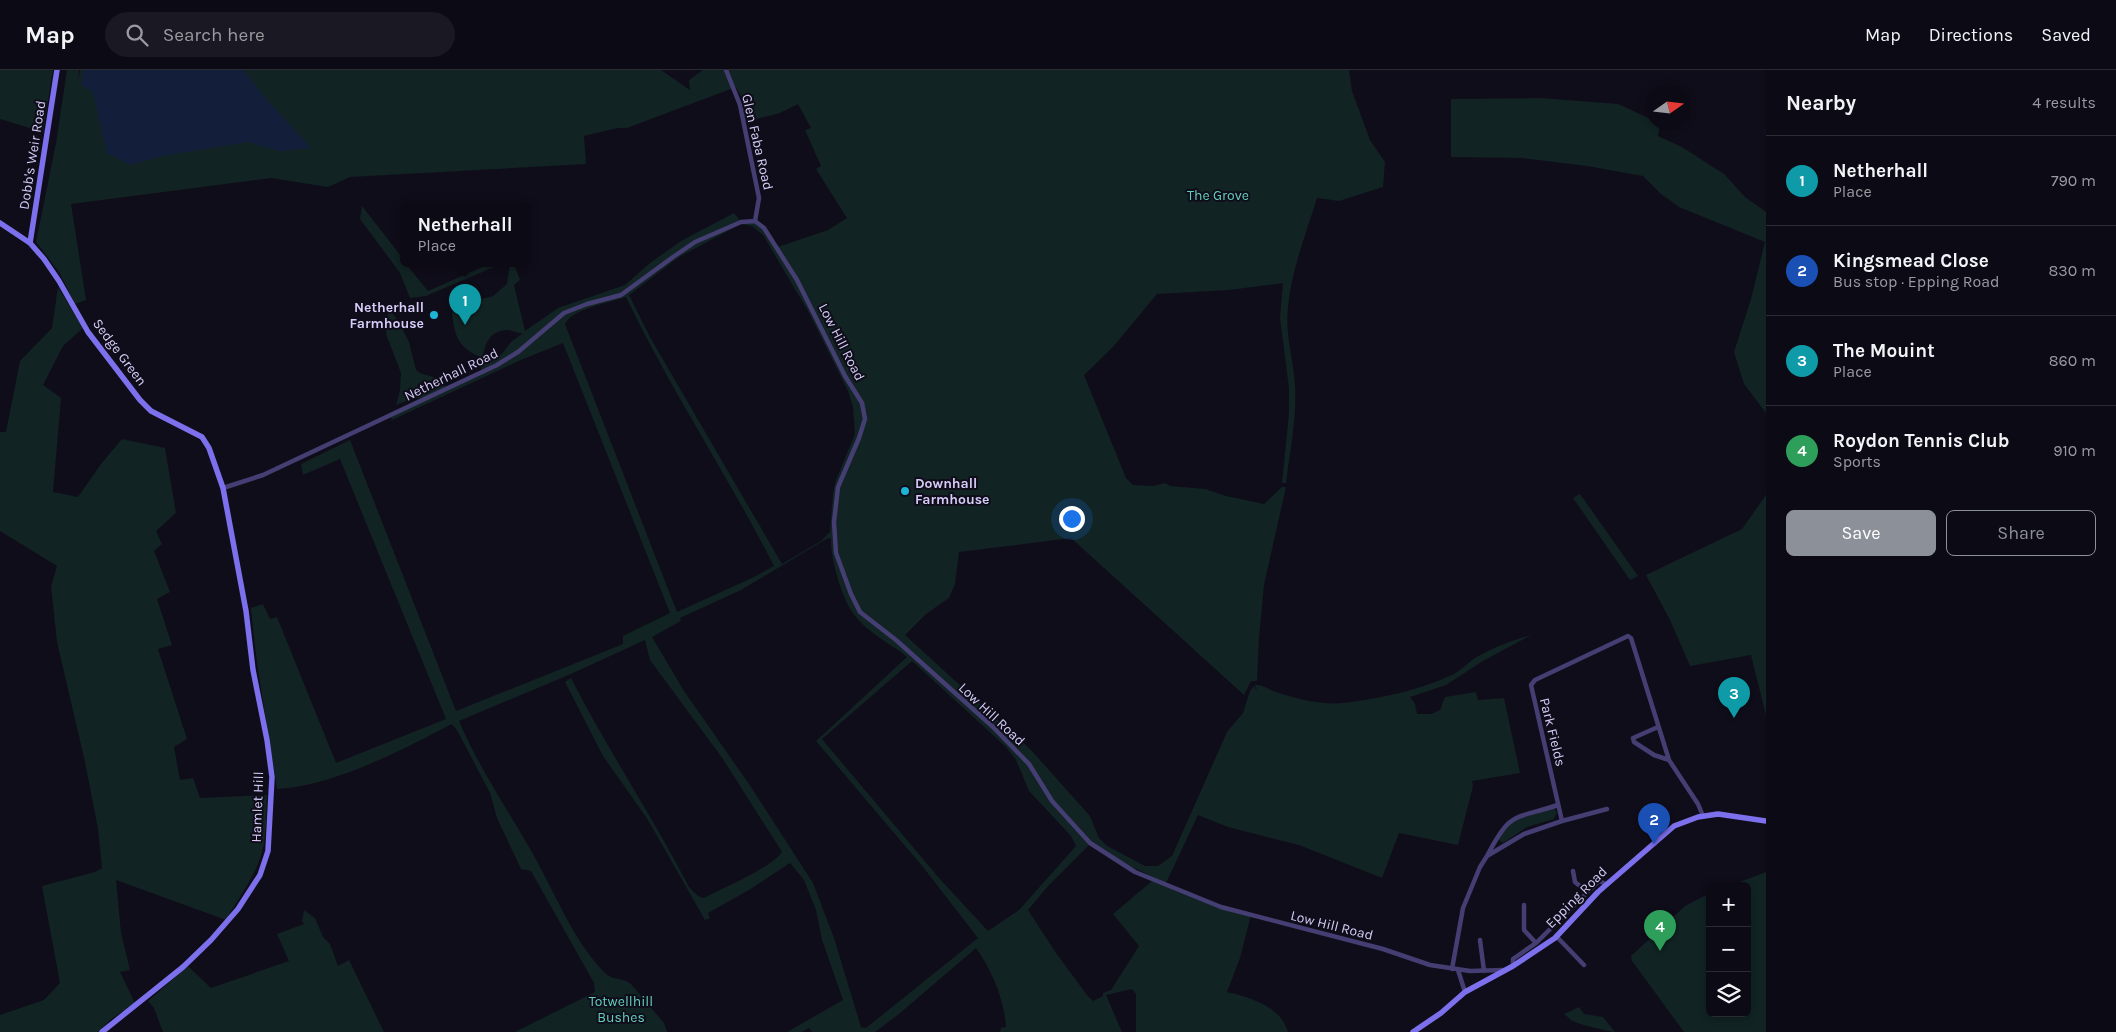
<!DOCTYPE html>
<html lang="en">
<head>
<meta charset="utf-8">
<style>
	:root { --surface:#0c0a14; --page:#1a1822; --text:#f1f3f6; --muted:#9a9aa0; --line:#2c2b34; --accent:#8c9099 }
	body { margin:0; font-family:Karla,sans-serif; background:var(--page); color:var(--text) }
	.controls { position:absolute; right:15px; bottom:15px; display:grid; overflow:hidden; border-radius:8px; box-shadow:0 2px 8px #0003 }
	.controls button { width:45px; height:45px; display:grid; place-items:center; padding:0; border:0; border-bottom:1px solid var(--line); background:var(--surface); color:var(--text); font:25px sans-serif }
	.compass { position:absolute; left:1646px; top:15px; width:45px; height:45px; border-radius:50%; background:var(--surface); box-shadow:0 2px 8px #0003; rotate:76deg }
	.you { position:absolute; left:1071px; top:448px; width:18px; height:18px; margin:-12px; border:4px solid #fff; border-radius:50%; background:#1a73e8; box-shadow:0 0 0 8px #1a73e833 }
	.badge { display:grid; place-items:center; width:32px; height:32px; border-radius:50%; background:var(--accent); color:#fff; font-size:16px; font-weight:700 }
	.pin { position:absolute; translate:-50% -41px; filter:drop-shadow(0 1px 2px #0008) }
	.pin::after { content:''; position:absolute; top:26px; width:18px; height:15px; background:inherit; clip-path:polygon(0 0,100% 0,50% 100%) }
	.popup { position:absolute; left:400px; top:132px; width:130px; height:65px; box-sizing:border-box; display:grid; place-content:center; border-radius:8px; background:var(--surface); filter:drop-shadow(0 1px 4px #0005); font-size:16px; white-space:nowrap; color:var(--muted) }
	.popup b { font-size:19px; color:var(--text) }
	.popup::after { content:''; position:absolute; left:50%; top:100%; margin-left:-10px; border:10px solid transparent; border-top-color:var(--surface) }
	.list { margin:0; padding:0; list-style:none }
	h2 { display:flex; justify-content:space-between; align-items:center; height:65px; margin:0; padding:0 20px; font-size:21px }
	h2 small { font-size:16px; font-weight:400; color:var(--muted) }
	.list li { display:grid; grid-template-columns:32px 1fr auto; gap:15px; align-items:center; box-sizing:border-box; height:90px; padding:0 20px; border-top:1px solid var(--line) }
	.list b { display:block; font-size:19px; white-space:nowrap }
	.list p { margin:0; font-size:16px; white-space:nowrap; color:var(--muted) }
	.list em { font-size:16px; font-style:normal; color:var(--muted) }
	.actions { display:flex; gap:10px; padding:15px 20px }
	.actions a { flex:1; padding:11px 0; border:1px solid var(--accent); border-radius:8px; text-align:center; font-size:18px; color:var(--accent) }
	.actions .main { background:var(--accent); color:#fff }
	.icon { flex:none; width:28px; height:28px; fill:none; stroke:currentColor; stroke-width:2; stroke-linecap:round; stroke-linejoin:round }
	.map { position:relative; flex:none; width:1766px; height:962px; overflow:hidden }
	header { display:flex; align-items:center; gap:30px; box-sizing:border-box; height:70px; padding:0 25px; background:var(--surface); border-bottom:1px solid var(--line) }
	header strong { font-size:24px }
	nav { display:flex; gap:28px; margin-inline-start:auto; font-size:18px }
	.search { width:350px; height:45px; background:var(--page); display:flex; align-items:center; gap:12px; box-sizing:border-box; padding:0 18px; border-radius:28px; color:var(--muted); font-size:19px }
	main { display:flex }
	aside { flex:1; background:var(--surface) }
	.map>svg:first-child { display:block }
</style>
</head>
<body>
<header>
<strong>Map</strong>
<div class="search"><svg class="icon" aria-label="search" viewBox="0 0 24 24"><circle cx="10" cy="10" r="6"/><path d="M15 15l6 6"/></svg>Search here</div>
<nav><a>Map</a><a>Directions</a><a>Saved</a></nav>
</header>
<main>
<div class="map">
<svg width="1766" height="962" viewBox="0 0 1766 962">
	<rect width="100%" height="100%" fill="#100d1a"/>
	<path fill="#112323" fill-rule="evenodd" d="M 0,0 L 53,0 L 43,62 L 0,49 Z
		M 67,0 L 79,0 L 78,12 L 80,0 L 661,0 L 690,20 L 689,10 L 703,0 L 1349,0 L 1352,21 L 1370,70 L 1385,92 L 1383,117 L 1339,131 L 1317,128 C 1306,164 1291,201 1288,238 C 1285,264 1293,288 1295,314 C 1297,347 1290,380 1286,413 L 1282,413 L 1289,343 L 1289,318 L 1280,248 L 1283,213 L 1229,220 L 1157,224 L 1113,277 L 1084,305 L 1126,408 L 1133,415 L 1153,416 L 1165,413 L 1170,416 L 1205,419 L 1226,426 L 1264,434 L 1282,417 L 1286,417 L 1264,515 L 1259,568 L 1257,611 L 1251,611 L 1244,625 L 1071,468 L 959,482 L 955,514 L 949,528 L 926,544 L 905,565 L 1031,680 L 1090,746 L 1099,768 L 1107,776 L 1145,796 L 1158,796 L 1172,786 L 1227,662 L 1243,643 L 1250,621 L 1254,616 L 1257,621 L 1255,615 C 1263,614 1269,620 1276,622 C 1297,629 1321,635 1344,633 C 1382,628 1418,621 1454,604 C 1461,600 1468,593 1475,588 C 1492,578 1512,570 1531,565 L 1483,591 L 1446,615 L 1410,627 L 1415,634 L 1417,644 L 1431,644 L 1440,640 L 1445,627 L 1476,622 L 1478,630 L 1504,628 L 1520,703 L 1472,711 L 1473,716 L 1458,775 L 1399,763 L 1382,808 L 1299,775 L 1228,757 L 1198,745 L 1166,813 L 1117,790 L 1092,772 L 1048,816 L 1028,840 L 1056,883 L 1087,925 L 1093,931 L 1103,926 L 1103,923 L 1111,920 L 1139,876 L 1113,844 L 1152,811 L 1251,845 L 1240,888 L 1227,922 C 1249,927 1281,936 1288,962 L 1136,962 L 1136,924 L 1132,919 L 1106,925 L 1122,962 L 1000,962 L 1001,958 L 1006,957 C 1004,928 992,901 976,878 L 899,944 L 875,962 L 812,962 L 809,958 L 802,962 L 787,962 L 843,930 L 822,870 L 816,840 L 804,810 L 790,793 L 749,820 L 708,843 L 710,848 L 705,850 L 648,750 L 603,686 L 565,612 L 571,608 C 608,680 652,746 689,817 L 698,826 L 704,828 C 723,818 771,798 782,782 L 723,689 L 650,590 L 645,570 L 571,604 L 459,651 C 479,698 508,740 533,784 C 555,823 573,870 604,902 C 612,911 623,907 631,914 L 664,953 L 667,962 L 515,962 L 595,922 L 594,913 L 531,801 L 521,799 L 497,748 L 490,723 L 458,662 L 452,654 C 402,680 334,716 277,719 C 268,658 256,599 251,538 L 263,534 L 270,549 L 277,547 L 336,693 L 446,649 L 340,389 L 303,405 L 301,394 L 350,370 L 456,641 L 623,574 L 623,566 L 670,543 L 563,273 L 523,289 L 392,350 L 389,343 L 421,328 L 412,329 L 396,335 L 400,320 L 401,303 L 386,264 L 388,244 L 392,243 L 399,252 L 409,272 L 416,300 L 420,303 L 443,310 L 445,317 L 482,300 L 480,296 L 502,284 L 511,272 L 523,263 C 517,264 513,260 507,260 C 489,261 486,273 482,288 C 458,277 455,268 452,243 L 461,234 L 493,226 L 507,214 L 510,194 L 514,194 L 520,210 L 514,215 L 525,261 L 558,238 L 625,215 L 650,193 L 681,171 L 734,143 L 741,152 L 755,151 L 764,159 L 775,178 L 828,160 L 847,148 L 816,99 L 821,96 L 805,60 L 811,58 L 798,34 L 780,43 L 744,52 L 742,28 L 736,17 L 627,58 L 617,58 L 584,66 L 586,94 L 350,107 L 328,117 L 271,108 L 71,134 L 86,230 L 75,234 L 59,202 L 36,172 L 56,73 ZM 741,154 L 752,156 L 763,165 L 808,241 L 848,321 L 853,337 L 855,364 L 836,410 L 833,423 L 830,462 L 821,471 L 782,494 L 651,269 L 629,225 L 679,187 ZM 626,227 C 670,319 727,404 774,496 L 754,507 L 677,542 L 565,254 C 573,238 610,233 626,227 ZM 828,468 L 831,469 C 830,487 842,529 853,543 C 866,562 890,573 907,587 L 816,671 L 923,797 L 978,868 L 866,958 L 861,957 L 834,868 L 813,813 L 749,714 L 684,621 L 652,567 L 681,551 L 680,548 L 741,520 ZM 912,591 L 1005,676 L 1016,690 L 1029,721 L 1071,766 L 1076,776 L 1019,840 L 988,861 L 939,808 L 822,669 Z
		M 1540,28 L 1618,34 L 1653,50 L 1654,52 L 1660,53 L 1658,66 L 1682,77 L 1724,104 L 1745,127 L 1766,142 L 1766,343 L 1744,314 L 1734,282 L 1751,229 L 1765,172 L 1679,137 L 1661,124 L 1643,106 L 1587,96 L 1523,88 L 1451,87 L 1451,29 Z
		M 362,136 L 404,190 L 404,194 L 406,194 L 428,221 L 489,194 L 501,194 L 426,226 L 410,228 L 400,203 L 360,149 Z
		M 58,217 L 83,258 L 63,276 L 43,315 L 61,328 L 53,422 L 78,427 L 101,394 L 122,369 L 165,378 L 176,443 L 156,461 L 162,474 L 154,481 L 170,522 L 157,529 L 172,575 L 158,579 L 187,669 L 174,677 L 180,710 L 193,708 L 200,728 L 267,725 C 266,744 267,764 262,782 C 256,806 238,829 226,850 L 116,810 L 121,863 L 130,900 L 120,902 L 135,933 L 110,950 L 98,962 L 0,962 L 0,945 L 44,930 L 60,913 L 42,816 L 95,802 L 102,798 L 98,759 L 85,692 L 57,572 L 51,516 L 57,496 L 0,461 L 0,362 L 6,362 L 20,291 L 52,258 Z
		M 1580,424 L 1638,506 L 1630,510 L 1573,428 Z
		M 1766,425 L 1766,645 L 1751,585 L 1690,596 L 1670,550 L 1646,505 L 1742,459 Z
		M 1553,738 L 1557,742 L 1554,749 L 1527,757 L 1503,773 L 1498,769 L 1510,750 Z
		M 1766,802 L 1766,962 L 1684,962 L 1632,891 L 1631,886 L 1685,836 L 1710,823 L 1710,943 L 1747,943 L 1747,816 L 1729,816 Z
		M 304,840 L 315,848 L 323,867 L 330,874 L 338,896 L 349,890 L 384,962 L 163,962 L 154,938 L 148,931 L 188,896 L 211,918 L 289,891 L 277,864 L 304,854 L 302,851 Z
		M 1579,937 L 1584,944 L 1603,947 L 1615,962 C 1611,962 1577,954 1573,951 C 1570,950 1567,946 1564,944 Z"/>
	<path fill="#121e3a" d="M 84,0 L 244,0 L 261,23 L 311,78 L 280,81 L 248,72 L 162,86 L 131,95 L 107,83 L 93,22 L 81,15 Z"/>
	<g fill="none" stroke-linecap="round" stroke-linejoin="round">
		<path stroke="#443e73" stroke-width="4.5" d="M 726,0 L 740,35 L 759,128 L 755,151
			M 755,151 L 764,158 L 797,210 L 845,306 L 862,333 L 865,349 L 859,368 L 838,417 L 834,452 L 836,483 L 851,524 L 860,542 L 896,570 L 993,657 L 1029,694 L 1052,731 L 1090,773 L 1135,802 L 1221,837 L 1383,879 L 1430,895 L 1470,901 L 1504,900
			M 223,418 L 263,405 L 497,295 L 518,282 L 564,243 L 587,234 L 621,225 L 673,187 L 695,172 L 741,152 L 755,151
			M 1658,657 L 1633,668 L 1634,672 L 1654,685 L 1669,690
			M 1562,751 L 1531,615 L 1535,610 L 1628,566 L 1631,568 L 1669,690 L 1698,734 L 1703,746
			M 1487,786 C 1511,740 1513,750 1558,735
			M 1573,801 L 1575,812 L 1587,822
			M 1556,866 L 1584,895
			M 1480,870 L 1484,901
			M 1536,873 L 1599,811 L 1606,814
			M 1513,896 L 1513,889 L 1536,873 L 1524,860 L 1524,835
			M 1452,899 L 1463,838 L 1480,797 L 1487,786 L 1524,764 L 1562,751 L 1607,739
			M 1458,900 L 1465,922"/>
		<path stroke="#7c70ec" stroke-width="5.5" d="M 0,153 L 30,173 L 44,189 L 59,211 L 88,262 L 140,330 L 151,341 L 202,367 L 209,378 L 223,418 L 246,541 L 253,600 L 267,670 L 272,707 L 268,781 L 260,805 L 238,839 L 211,870 L 183,897 L 102,962
			M 30,173 L 57,0
			M 1413,962 L 1441,943 L 1465,922 L 1513,896 L 1555,868 L 1598,822 L 1674,756 L 1698,747 L 1718,744 L 1766,751"/>
	</g>
	<g fill="#1cb5d6" stroke="#100d1a" stroke-width="2">
		<circle cx="434" cy="245" r="5"/>
		<circle cx="905" cy="421" r="5"/>
	</g>
	<g text-anchor="middle" stroke-width="4" stroke-linejoin="round" paint-order="stroke">
		<g font-size="14" fill="#d5cdf8" stroke="#100d1a">
			<text transform="translate(758 72) rotate(77)" y="5">Glen Faba Road</text>
			<text transform="translate(32 85) rotate(-81)" y="5">Dobb's Weir Road</text>
			<text transform="translate(842 272) rotate(63)" y="5">Low Hill Road</text>
			<text transform="translate(120 282) rotate(53)" y="5">Sedge Green</text>
			<text transform="translate(451 304) rotate(-26)" y="5">Netherhall Road</text>
			<text transform="translate(992 644) rotate(43)" y="5">Low Hill Road</text>
			<text transform="translate(1553 662) rotate(76)" y="5">Park Fields</text>
			<text transform="translate(257 737) rotate(-88)" y="5">Hamlet Hill</text>
			<text transform="translate(1576 827) rotate(-45)" y="5">Epping Road</text>
			<text transform="translate(1332 855) rotate(14)" y="5">Low Hill Road</text>
		</g>
		<g font-size="14" fill="#63cebb" stroke="#100d1a">
			<text x="1218" y="130">The Grove</text>
			<text x="621" y="936">Totwellhill<tspan x="621" dy="16">Bushes</tspan></text>
		</g>
		<g font-size="14" font-weight="bold" fill="#d5cdf8" stroke="#100d1a" text-anchor="end">
			<text x="424" y="242">Netherhall<tspan x="424" dy="16">Farmhouse</tspan></text>
			<text x="915" y="418" text-anchor="start">Downhall<tspan x="915" dy="16">Farmhouse</tspan></text>
		</g>
	</g>
</svg>
<div class="controls">
<button>+</button>
<button>−</button>
<button><svg class="icon" aria-label="layers" viewBox="0 0 24 24"><path d="M12 4l9 5-9 5-9-5zM3 14l9 5 9-5"/></svg></button>
</div>
<svg class="compass" viewBox="-18 -18 36 36"><path d="M0-13l5 13h-10z" fill="#e53935"/><path d="M0 13l5-13h-10z" fill="#9a9aa0"/></svg>
<div class="you"></div>
<div class="pin badge" style="left:465px;top:255px;background:#0f9aa8">1</div>
<div class="popup"><b>Netherhall</b>Place</div>
<div class="pin badge" style="left:1654px;top:774px;background:#1a4fb4">2</div>
<div class="pin badge" style="left:1734px;top:648px;background:#0f9aa8">3</div>
<div class="pin badge" style="left:1660px;top:881px;background:#2e9e5b">4</div>
</div>
<aside>
<h2>Nearby<small>4 results</small></h2>
<ul class="list">
<li><span class="badge" style="background:#0f9aa8">1</span><div><b>Netherhall</b><p>Place</p></div><em>790 m</em></li>
<li><span class="badge" style="background:#1a4fb4">2</span><div><b>Kingsmead Close</b><p>Bus stop · Epping Road</p></div><em>830 m</em></li>
<li><span class="badge" style="background:#0f9aa8">3</span><div><b>The Mouint</b><p>Place</p></div><em>860 m</em></li>
<li><span class="badge" style="background:#2e9e5b">4</span><div><b>Roydon Tennis Club</b><p>Sports</p></div><em>910 m</em></li>
</ul>
<div class="actions"><a class="main">Save</a><a>Share</a></div>
</aside>
</main>
</body>
</html>
